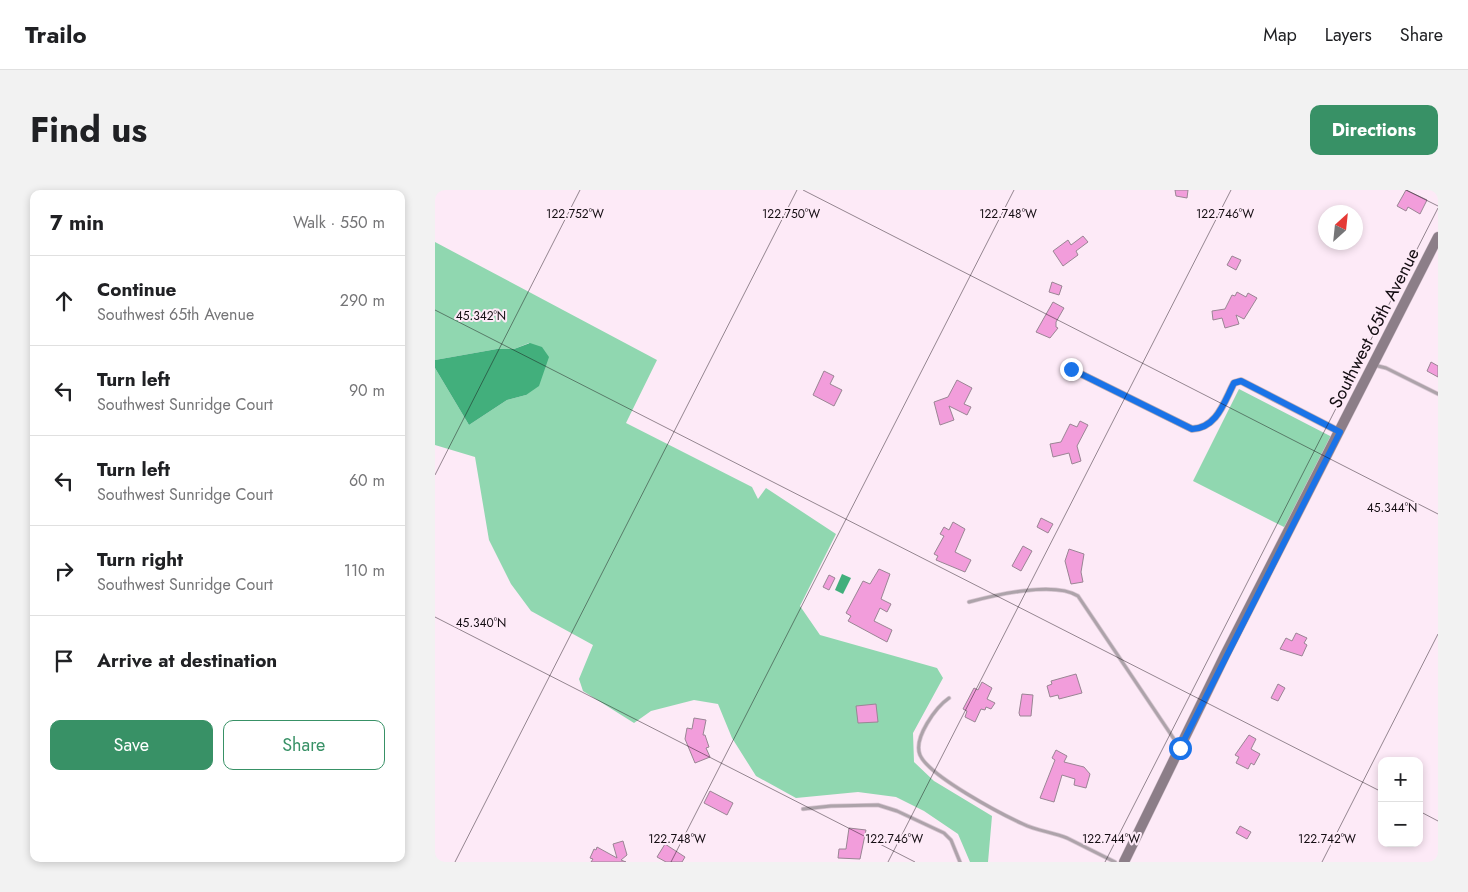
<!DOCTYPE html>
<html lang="en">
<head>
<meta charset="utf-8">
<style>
	:root { --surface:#fff; --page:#f2f2f2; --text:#202124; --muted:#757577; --line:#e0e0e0; --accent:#389166 }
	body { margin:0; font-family:Jost,sans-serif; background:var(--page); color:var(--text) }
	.controls { position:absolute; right:15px; bottom:15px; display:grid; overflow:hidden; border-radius:10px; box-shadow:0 2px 8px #0003 }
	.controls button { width:45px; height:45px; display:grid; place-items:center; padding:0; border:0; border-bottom:1px solid var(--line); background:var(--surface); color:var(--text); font:25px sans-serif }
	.compass { position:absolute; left:883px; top:15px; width:45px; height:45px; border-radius:50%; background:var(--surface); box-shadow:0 2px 8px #0003; rotate:27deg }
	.stop { position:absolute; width:15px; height:15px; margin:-11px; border:4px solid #1a73e8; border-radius:50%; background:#fff }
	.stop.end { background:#1a73e8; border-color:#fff; box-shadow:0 1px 5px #0008 }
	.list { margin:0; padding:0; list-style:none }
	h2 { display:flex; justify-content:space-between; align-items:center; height:65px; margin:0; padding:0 20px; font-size:21px }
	h2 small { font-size:16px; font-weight:400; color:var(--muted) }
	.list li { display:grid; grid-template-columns:32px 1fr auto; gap:15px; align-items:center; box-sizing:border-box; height:90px; padding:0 20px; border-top:1px solid var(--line) }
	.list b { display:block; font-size:19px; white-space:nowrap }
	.list p { margin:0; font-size:16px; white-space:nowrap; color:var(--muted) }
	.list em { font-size:16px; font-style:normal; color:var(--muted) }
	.actions { display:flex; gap:10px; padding:15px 20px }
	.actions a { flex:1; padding:11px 0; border:1px solid var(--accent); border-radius:10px; text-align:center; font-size:18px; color:var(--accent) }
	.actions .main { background:var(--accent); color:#fff }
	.icon { flex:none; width:28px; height:28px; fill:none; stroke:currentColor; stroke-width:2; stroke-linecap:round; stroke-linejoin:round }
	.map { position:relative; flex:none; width:1003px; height:672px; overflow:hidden; border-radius:10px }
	header { display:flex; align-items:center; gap:30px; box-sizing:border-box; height:70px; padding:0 25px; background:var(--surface); border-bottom:1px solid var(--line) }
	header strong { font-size:24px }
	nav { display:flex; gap:28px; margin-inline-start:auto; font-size:18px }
	.intro { display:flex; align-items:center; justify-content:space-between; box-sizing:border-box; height:120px; padding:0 30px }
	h1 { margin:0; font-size:35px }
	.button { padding:12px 22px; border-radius:10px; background:var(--accent); color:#fff; font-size:18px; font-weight:700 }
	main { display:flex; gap:30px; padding:0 30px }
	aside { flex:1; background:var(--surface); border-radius:10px; box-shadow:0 2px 8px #0003 }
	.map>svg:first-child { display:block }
</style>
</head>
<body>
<header>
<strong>Trailo</strong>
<nav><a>Map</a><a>Layers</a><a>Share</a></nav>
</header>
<div class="intro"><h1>Find us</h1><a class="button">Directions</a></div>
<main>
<aside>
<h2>7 min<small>Walk · 550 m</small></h2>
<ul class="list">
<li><svg class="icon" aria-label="ahead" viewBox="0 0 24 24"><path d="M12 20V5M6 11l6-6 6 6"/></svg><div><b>Continue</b><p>Southwest 65th Avenue</p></div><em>290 m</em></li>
<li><svg class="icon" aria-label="left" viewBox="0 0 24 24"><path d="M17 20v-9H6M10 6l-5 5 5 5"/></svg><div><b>Turn left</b><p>Southwest Sunridge Court</p></div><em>90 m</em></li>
<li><svg class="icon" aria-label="left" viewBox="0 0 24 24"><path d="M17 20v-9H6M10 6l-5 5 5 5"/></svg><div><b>Turn left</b><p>Southwest Sunridge Court</p></div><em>60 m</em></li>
<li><svg class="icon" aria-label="right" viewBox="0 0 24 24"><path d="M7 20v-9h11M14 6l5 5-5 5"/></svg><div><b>Turn right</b><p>Southwest Sunridge Court</p></div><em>110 m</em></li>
<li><svg class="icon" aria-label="arrive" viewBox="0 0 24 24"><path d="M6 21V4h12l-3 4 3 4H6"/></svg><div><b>Arrive at destination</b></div></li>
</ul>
<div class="actions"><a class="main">Save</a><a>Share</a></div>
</aside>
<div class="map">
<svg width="1003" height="672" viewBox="0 0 1003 672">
	<rect width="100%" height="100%" fill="#fdeaf7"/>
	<path fill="#90d7b0" d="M 0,52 L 222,170 L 191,233 L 317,297 L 323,309 L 331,298 L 401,344 L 365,416 L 385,445 L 502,478 L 508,488 L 478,543 L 479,572 L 499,591 L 557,626 L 553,672 L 535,672 L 523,644 L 489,621 L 461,607 L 423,602 L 361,608 L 321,586 L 297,548 L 283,514 L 259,510 L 216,521 L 199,533 L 148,501 L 144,489 L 158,455 L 96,421 L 76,394 L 54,350 L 40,267 L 0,255 L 0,178 L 34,235 L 72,210 L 91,205 L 94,153 L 79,159 L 62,159 L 0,170 Z
		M 804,199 L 897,247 L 851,338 L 758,291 Z"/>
	<path fill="#42af7c" d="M 95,153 L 107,157 L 114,167 L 104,196 L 91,205 L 72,210 L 34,235 L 0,178 L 0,170 L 62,159 L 79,159 Z
		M 407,384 L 416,388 L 408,404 L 400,400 Z"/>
	<path fill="#f29ddb" stroke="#9a8594" d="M 740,0 L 753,0 L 752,8 L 741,6 Z
		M 971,0 L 992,10 L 985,24 L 973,17 L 971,21 L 962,16 Z
		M 648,46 L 653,52 L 641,61 L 643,65 L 628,76 L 618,61 L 633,50 L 636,55 Z
		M 797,66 L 806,70 L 801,80 L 792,75 Z
		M 617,92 L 627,96 L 624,105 L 614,102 Z
		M 802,102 L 811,107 L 813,103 L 822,108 L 809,129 L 801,125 L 804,134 L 790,138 L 787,128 L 778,130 L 777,121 L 790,119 L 797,105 L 800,106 Z
		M 618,112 L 629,118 L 621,132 L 621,137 L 623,138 L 615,148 L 601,142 Z
		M 996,172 L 1003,176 L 1003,187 L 992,181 Z
		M 389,181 L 399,186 L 395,194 L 407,200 L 399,216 L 378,205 Z
		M 522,190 L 537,198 L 529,214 L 536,217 L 532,225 L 514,216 L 519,230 L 505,235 L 499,212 L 513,207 Z
		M 645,231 L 653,235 L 642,256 L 646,271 L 637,274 L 634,263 L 618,267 L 615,254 L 626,252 L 635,234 L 642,237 Z
		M 606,328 L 618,334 L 613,343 L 602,337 Z
		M 518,332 L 530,339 L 520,362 L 536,370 L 530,382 L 501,370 L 503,366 L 499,364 L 509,346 L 505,344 L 509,337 L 514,340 Z
		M 588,356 L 597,361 L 586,381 L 577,376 Z
		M 634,359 L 649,364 L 646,382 L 648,392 L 636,394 L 630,371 Z
		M 444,379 L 455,384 L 446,409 L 456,414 L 452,422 L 445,418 L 439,431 L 457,440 L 452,452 L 413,431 L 416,426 L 411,423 L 428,391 L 435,394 Z
		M 394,385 L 400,388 L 394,400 L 388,397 Z
		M 861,443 L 872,448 L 869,453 L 872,455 L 867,466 L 845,459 L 851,448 L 857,451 Z
		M 641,484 L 647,503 L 624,509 L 623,505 L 615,507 L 612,496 L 617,494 L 616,491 Z
		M 547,492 L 557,498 L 552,509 L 560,513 L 556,519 L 551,517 L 550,520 L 546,519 L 540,532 L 530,527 L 532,521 L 528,519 L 539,498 L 543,500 Z
		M 843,494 L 850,498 L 843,511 L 836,508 Z
		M 587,504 L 598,505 L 596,526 L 585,526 L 584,523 Z
		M 441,514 L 443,532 L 423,533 L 421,516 Z
		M 259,528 L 271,530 L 268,545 L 270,545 L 274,557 L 271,558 L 275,567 L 260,573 L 250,549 L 252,538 L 257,539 Z
		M 814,545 L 821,549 L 816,559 L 825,564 L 819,575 L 816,573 L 813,579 L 801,573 L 804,567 L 800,565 Z
		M 621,560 L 632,566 L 629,572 L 649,577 L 655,584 L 651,598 L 639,595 L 640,589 L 627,585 L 619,612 L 605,608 L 620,570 L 617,568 Z
		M 275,601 L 298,613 L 292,625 L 269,613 Z
		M 805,636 L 816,642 L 812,649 L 801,643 Z
		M 414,638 L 431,640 L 425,669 L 403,668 L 404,659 L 411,659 Z
		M 188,651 L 192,665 L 186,670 L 191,672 L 156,672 L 158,669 L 155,668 L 159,659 L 161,660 L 162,657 L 182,668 L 178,654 Z
		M 230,654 L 250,667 L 247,672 L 231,672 L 222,667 Z"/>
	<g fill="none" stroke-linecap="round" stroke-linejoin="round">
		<g stroke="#d8c6d2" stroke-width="4.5">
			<path id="service" d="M 939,175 L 951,178 L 1003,204
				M 534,412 C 560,405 619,391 643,406 L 743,555
				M 514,508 C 501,517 478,548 485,565 C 494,586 566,624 588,634 C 602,641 618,642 632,648 C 648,656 664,664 680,672
				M 368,619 L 396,616 L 443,615 L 462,621 L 509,643 L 516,650 L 525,672"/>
		</g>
		<g stroke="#d8c6d2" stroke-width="8">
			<path id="minor" d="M 636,179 L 757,239 C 782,238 789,212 799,193 L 806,191 L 905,242"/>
		</g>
		<g stroke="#d8c6d2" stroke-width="11">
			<path id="secondary" d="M 689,672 L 790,465 L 1003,47"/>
		</g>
		<use href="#service" stroke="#ada3aa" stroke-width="3"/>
		<use href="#minor" stroke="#ada3aa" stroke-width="7"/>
		<use href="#secondary" stroke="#8c7e88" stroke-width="10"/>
	</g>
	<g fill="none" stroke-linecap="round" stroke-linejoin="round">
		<path stroke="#1a73e8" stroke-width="6" d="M 636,179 L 757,239 C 782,238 789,212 799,193 L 806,191 L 905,242 L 745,558"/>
	</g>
	<path fill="none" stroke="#130c11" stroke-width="1" stroke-opacity="0.45" d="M 368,0 L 1003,324M 971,0 L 1003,16M 0,120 L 947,602M 0,285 L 145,0M 0,427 L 480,672M 984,621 L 1003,631M 20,672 L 362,0M 236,672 L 579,0M 453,672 L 796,0M 670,672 L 1003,18M 887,672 L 1003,444"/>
	<g text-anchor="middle" stroke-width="4" stroke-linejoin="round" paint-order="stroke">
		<g font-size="18" fill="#130c11" stroke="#fdeaf7">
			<text transform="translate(939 138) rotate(-63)" y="6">Southwest 65th Avenue</text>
		</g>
	</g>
	<g font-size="12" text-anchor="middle" fill="#130c11" stroke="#fdeaf7" stroke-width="4" stroke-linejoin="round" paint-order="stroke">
		<text x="140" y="28">122.752°W</text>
		<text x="356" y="28">122.750°W</text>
		<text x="573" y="28">122.748°W</text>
		<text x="790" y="28">122.746°W</text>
		<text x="46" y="130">45.342°N</text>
		<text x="957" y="322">45.344°N</text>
		<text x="46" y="437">45.340°N</text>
		<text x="242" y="653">122.748°W</text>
		<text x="459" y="653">122.746°W</text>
		<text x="676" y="653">122.744°W</text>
		<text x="892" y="653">122.742°W</text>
	</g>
</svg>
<div class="controls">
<button>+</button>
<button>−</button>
</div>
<svg class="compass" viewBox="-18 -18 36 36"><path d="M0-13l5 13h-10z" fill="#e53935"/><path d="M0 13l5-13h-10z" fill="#757577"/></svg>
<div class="stop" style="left:745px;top:558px"></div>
<div class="stop end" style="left:636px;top:179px"></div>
</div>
</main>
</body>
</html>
